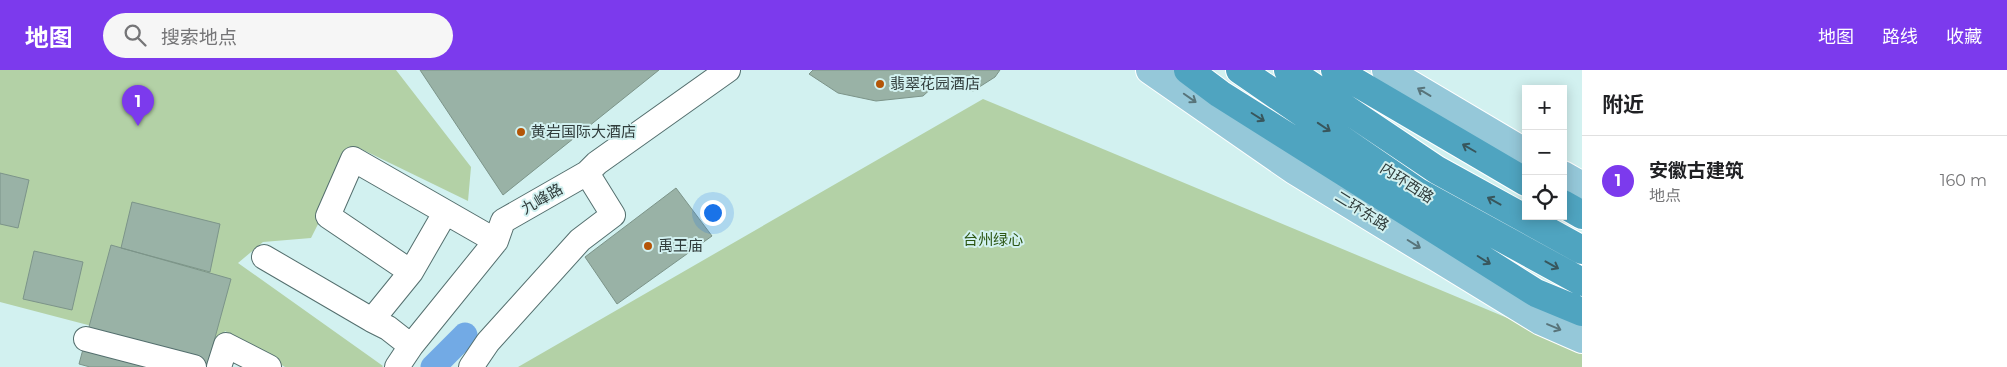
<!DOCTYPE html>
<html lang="zh">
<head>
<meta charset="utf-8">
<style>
	:root { --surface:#fff; --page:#f6f6f6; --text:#202124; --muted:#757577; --line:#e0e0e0; --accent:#7c3aed }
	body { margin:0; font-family:Montserrat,"Noto Sans SC",sans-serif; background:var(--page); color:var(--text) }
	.controls { position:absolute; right:15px; top:15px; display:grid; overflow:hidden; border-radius:0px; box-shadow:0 2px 12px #0003 }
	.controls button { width:45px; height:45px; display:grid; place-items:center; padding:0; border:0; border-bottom:1px solid var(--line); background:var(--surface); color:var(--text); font:25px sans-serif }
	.you { position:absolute; left:712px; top:142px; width:18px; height:18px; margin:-12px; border:4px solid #fff; border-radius:50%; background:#1a73e8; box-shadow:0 0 0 8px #1a73e833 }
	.badge { display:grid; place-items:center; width:32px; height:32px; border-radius:50%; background:var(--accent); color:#fff; font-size:16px; font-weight:700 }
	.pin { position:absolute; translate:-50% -41px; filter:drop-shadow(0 1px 2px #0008) }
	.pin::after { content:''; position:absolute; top:26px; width:18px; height:15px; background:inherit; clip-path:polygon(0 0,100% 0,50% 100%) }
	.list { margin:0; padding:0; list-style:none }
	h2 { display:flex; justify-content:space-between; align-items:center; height:65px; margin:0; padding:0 20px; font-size:21px }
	h2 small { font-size:16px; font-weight:400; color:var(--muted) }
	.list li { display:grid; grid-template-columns:32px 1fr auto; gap:15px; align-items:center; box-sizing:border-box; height:90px; padding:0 20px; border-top:1px solid var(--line) }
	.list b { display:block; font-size:19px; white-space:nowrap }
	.list p { margin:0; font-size:16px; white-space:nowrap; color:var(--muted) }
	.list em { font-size:16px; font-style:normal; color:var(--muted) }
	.icon { flex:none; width:28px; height:28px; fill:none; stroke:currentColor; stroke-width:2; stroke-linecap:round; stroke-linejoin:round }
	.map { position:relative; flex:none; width:1582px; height:297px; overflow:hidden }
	header { display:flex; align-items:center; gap:30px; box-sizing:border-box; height:70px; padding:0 25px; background:var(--accent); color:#fff }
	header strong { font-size:24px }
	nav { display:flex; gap:28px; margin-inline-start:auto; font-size:18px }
	.search { width:350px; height:45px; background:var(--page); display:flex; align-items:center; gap:12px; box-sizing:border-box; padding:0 18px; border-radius:28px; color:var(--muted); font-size:19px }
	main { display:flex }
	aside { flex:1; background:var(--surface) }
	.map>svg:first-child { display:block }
</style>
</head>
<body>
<header>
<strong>地图</strong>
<div class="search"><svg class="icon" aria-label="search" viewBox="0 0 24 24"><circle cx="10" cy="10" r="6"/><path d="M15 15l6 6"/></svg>搜索地点</div>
<nav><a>地图</a><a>路线</a><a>收藏</a></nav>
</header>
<main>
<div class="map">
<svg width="1582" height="297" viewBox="0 0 1582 297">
	<rect width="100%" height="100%" fill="#d2f1f0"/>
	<path fill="#b3d1a6" d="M 0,0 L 396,0 L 471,97 L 468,131 L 357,77 L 311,168 L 263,172 L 238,193 L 383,296 L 382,297 L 285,297 L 225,261 L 214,288 L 0,232 Z
		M 983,29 L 1582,279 L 1582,297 L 518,297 Z"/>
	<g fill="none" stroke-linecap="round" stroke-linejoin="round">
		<path stroke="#72aae5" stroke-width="25" d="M 433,297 L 465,265"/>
	</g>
	<path fill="#99b2a6" stroke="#7c9489" d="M 420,0 L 659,0 L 503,125 Z
		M 813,0 L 1000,0 L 995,7 L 973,21 L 944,7 L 923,26 L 876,31 L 838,23 L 809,4 Z
		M 0,103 L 29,110 L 18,158 L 0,154 Z
		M 676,118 L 712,166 L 617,234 L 585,187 Z
		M 132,132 L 220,154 L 210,202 L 121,178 Z
		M 111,175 L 231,209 L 207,297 L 90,297 L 79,294 Z
		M 34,181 L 83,192 L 72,240 L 23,229 Z"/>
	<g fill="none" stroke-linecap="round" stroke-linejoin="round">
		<g stroke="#546f6e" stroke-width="26">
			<path id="minor" d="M 264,187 L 372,250 L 411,202 L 445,143
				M 411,202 L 328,146 L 353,89 L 496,171
				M 372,250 L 388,258 L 411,276
				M 86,269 L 194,297
				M 219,297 L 226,275 L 269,297
				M 397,297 L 411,276 L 496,171 L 503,151 L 587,103 L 597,93 L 728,0
				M 471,297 L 488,272 L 580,170 L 613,145 L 587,103"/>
		</g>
		<g stroke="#fff" stroke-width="30">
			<path id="major" d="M 1150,0 L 1294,100 L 1541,251 L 1582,269
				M 1386,0 L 1526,83
				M 1563,105 L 1582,116"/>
		</g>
		<g stroke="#fff" stroke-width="30">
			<path id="highway" d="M 1188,0 L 1220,24 L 1536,223 L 1582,242
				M 1240,0 L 1418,122 L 1582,212
				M 1288,0 L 1437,100 L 1582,180
				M 1335,0 L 1526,112
				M 1563,134 L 1582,145"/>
		</g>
		<use href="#minor" stroke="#fff" stroke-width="24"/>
		<use href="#major" stroke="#95c8d9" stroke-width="28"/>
		<use href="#highway" stroke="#4fa4c0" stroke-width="28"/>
	</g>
	<defs><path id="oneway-shaft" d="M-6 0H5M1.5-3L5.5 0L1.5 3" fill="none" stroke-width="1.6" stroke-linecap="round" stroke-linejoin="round" transform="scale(1.25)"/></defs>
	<g stroke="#58747a">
		<use href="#oneway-shaft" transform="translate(1424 22) rotate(-149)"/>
		<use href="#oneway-shaft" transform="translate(1190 28) rotate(35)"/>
		<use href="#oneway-shaft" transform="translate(1414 174) rotate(32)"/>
		<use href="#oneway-shaft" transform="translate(1554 257) rotate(23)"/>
	</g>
	<g stroke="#38565c">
		<use href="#oneway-shaft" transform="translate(1258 47) rotate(32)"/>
		<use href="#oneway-shaft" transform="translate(1324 57) rotate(34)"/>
		<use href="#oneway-shaft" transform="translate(1469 78) rotate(-150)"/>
		<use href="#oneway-shaft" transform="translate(1494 131) rotate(-151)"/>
		<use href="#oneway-shaft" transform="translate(1484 190) rotate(32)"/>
		<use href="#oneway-shaft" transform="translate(1552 195) rotate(29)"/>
	</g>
	<g fill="#b45507" stroke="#d2f1f0" stroke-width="2">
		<circle cx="880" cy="14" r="5"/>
		<circle cx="521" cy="62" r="5"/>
		<circle cx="648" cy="176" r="5"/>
	</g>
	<g text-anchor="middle" stroke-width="4" stroke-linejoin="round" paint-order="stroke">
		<g font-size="15" fill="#303c3b" stroke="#d2f1f0" text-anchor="start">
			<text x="890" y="19">翡翠花园酒店</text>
			<text x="531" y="67">黄岩国际大酒店</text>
			<text x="658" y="181">禹王庙</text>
		</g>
		<g font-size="15" fill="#303c3b" stroke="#d2f1f0">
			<text transform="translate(1407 113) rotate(33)" y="5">内环西路</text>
			<text transform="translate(542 129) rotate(-30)" y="5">九峰路</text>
			<text transform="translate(1362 141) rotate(32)" y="5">二环东路</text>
		</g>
		<g font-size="15" fill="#2c5613" stroke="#d2f1f0">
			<text x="993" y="175">台州绿心</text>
		</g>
	</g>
</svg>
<div class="controls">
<button>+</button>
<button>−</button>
<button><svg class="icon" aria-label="locate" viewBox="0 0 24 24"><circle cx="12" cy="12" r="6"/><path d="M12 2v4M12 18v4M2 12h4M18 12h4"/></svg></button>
</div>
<div class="you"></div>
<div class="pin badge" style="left:138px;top:56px">1</div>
</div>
<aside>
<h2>附近<small></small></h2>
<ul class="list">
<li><span class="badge">1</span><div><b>安徽古建筑</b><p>地点</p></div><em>160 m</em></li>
</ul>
</aside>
</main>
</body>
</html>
